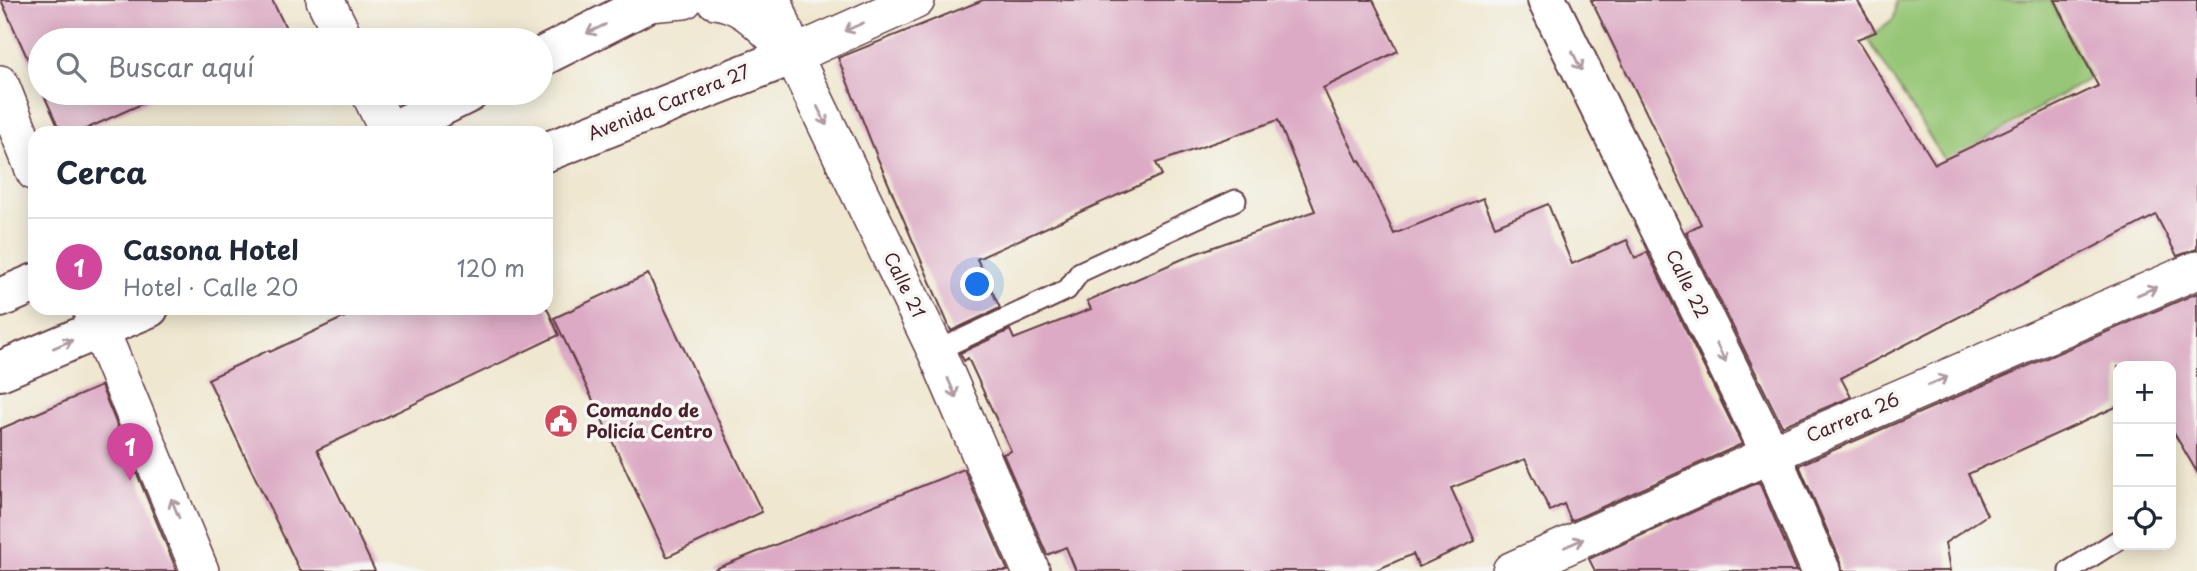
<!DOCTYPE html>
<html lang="es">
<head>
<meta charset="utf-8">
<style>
	:root { --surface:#fff; --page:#f6f6f7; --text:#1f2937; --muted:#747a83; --line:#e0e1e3; --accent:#d1495b }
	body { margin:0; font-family:"Playpen Sans",sans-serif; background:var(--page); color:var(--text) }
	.controls { position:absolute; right:21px; bottom:21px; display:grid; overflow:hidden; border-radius:14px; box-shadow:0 4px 18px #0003 }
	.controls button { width:63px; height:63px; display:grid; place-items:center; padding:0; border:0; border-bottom:2px solid var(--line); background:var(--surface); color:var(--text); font:35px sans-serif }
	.you { position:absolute; left:978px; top:285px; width:24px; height:24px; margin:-18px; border:5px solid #fff; border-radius:50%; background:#1a73e8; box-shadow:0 0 0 10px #1a73e833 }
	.badge { display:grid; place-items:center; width:46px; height:46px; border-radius:50%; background:var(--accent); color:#fff; font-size:23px; font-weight:700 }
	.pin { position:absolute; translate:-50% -58px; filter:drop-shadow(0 2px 4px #0008) }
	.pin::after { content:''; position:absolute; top:37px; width:24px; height:21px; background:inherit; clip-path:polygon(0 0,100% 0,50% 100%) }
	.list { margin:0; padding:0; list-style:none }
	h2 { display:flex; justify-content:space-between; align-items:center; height:91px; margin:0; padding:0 28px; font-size:30px }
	h2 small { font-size:23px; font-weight:400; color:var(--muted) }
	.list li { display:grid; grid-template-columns:46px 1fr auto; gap:21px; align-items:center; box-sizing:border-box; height:98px; padding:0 28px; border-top:2px solid var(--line) }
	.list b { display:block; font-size:26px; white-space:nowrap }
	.list p { margin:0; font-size:23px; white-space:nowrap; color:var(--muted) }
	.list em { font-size:23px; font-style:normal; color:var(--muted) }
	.icon { flex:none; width:38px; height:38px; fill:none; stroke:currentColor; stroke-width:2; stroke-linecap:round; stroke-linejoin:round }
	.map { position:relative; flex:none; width:2197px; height:571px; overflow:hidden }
	.search { position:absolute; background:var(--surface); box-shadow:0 4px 18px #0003; left:28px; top:28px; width:525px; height:77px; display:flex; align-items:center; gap:18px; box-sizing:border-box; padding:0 24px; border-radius:38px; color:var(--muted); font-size:26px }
	.panel { position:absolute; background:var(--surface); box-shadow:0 4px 18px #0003; left:28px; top:126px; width:525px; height:189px; border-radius:21px }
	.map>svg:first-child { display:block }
</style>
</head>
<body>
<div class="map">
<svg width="2197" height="571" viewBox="0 0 2197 571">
	<rect width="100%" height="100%" fill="#f6f6f2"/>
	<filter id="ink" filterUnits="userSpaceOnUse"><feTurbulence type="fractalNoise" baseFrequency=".0143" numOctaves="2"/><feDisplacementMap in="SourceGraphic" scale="14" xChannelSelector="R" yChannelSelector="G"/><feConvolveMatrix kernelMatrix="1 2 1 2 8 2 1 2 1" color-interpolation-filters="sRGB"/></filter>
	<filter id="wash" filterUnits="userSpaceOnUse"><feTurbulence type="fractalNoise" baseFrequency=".00686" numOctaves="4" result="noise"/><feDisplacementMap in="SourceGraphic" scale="28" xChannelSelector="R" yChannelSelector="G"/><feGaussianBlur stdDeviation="1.57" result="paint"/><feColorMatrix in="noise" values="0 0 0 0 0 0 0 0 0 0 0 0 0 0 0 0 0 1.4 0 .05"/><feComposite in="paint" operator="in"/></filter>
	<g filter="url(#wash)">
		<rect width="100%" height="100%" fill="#efe7cf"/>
		<path fill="#97c676" stroke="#707250" stroke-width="2" d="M 1897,0 L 2051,0 L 2090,78 L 1946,163 L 1868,39 L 1894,18 Z"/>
		<g id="blocks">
			<path fill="#dcaac4" d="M 1,0 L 272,0 L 290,36 L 281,40 L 40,40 L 40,86 Z
				M 983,0 L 1373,0 L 1398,51 L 1323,88 L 1358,161 L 1360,160 L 1394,234 L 1483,198 L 1495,226 L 1548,204 L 1572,264 L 1627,240 L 1635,258 L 1647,252 L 1742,444 L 1571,521 L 1564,504 L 1550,511 L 1525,459 L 1451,488 L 1475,541 L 1419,567 L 1413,554 L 1374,571 L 1076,571 L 1066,547 L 1047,555 L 1003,454 L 1011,451 L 968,358 L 964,361 L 960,353 L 1010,330 L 1014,339 L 1091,309 L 1087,301 L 1194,254 L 1315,211 L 1278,120 L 1156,163 L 1162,175 L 977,259 L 1000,308 L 951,331 L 878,159 L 838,58 Z
				M 1591,0 L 1857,0 L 1876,32 L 1857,39 L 1935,164 L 2098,86 L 2055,0 L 2197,0 L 2197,249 L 2177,256 L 2156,215 L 1841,378 L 1851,397 L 1782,426 L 1686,232 L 1701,224 Z
				M 43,93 L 166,93 L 77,133 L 61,133 Z
				M 648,274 L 762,512 L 667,557 L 554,318 Z
				M 2197,293 L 2197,472 L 2171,428 L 2171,366 L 2118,366 L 2118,406 L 1968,474 L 1987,515 L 1945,543 L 1950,571 L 1842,571 L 1841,562 L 1799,465 Z
				M 364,308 L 547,308 L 559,335 L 317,450 L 375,571 L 300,571 L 208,379 L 269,350 L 270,352 Z
				M 101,386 L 177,571 L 0,571 L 0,429 Z
				M 964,469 L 1008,571 L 715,571 L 715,569 Z
				M 1759,482 L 1797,571 L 1595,571 L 1589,559 Z"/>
		</g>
	</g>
	<g filter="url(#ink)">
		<use href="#blocks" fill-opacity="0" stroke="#633d44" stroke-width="2"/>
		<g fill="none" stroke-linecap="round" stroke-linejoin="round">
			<g stroke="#633d44" stroke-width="23">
				<path id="service" d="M 936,351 L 1067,290 L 1080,272 L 1236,200
					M 2069,571 L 2118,540"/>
			</g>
			<g stroke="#633d44" stroke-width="40">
				<path id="minor" d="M 325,0 L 345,40
					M 715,0 C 747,4 764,28 787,49
					M 773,0 L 793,55 L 936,351 L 1031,571
					M 648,3 L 684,0
					M 793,55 L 916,0
					M 0,84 L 35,172
					M 370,93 L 389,133
					M 91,308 L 200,571
					M 1511,571 L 1771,454 L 2197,270"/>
			</g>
			<g stroke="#633d44" stroke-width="42">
				<path id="secondary" d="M 1547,0 L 1771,454 L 1821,571
					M 541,57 L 648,3 L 650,0
					M 388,133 L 469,93
					M 546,152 L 793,55
					M 0,298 L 35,283
					M 0,371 L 149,308"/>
			</g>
			<use href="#service" stroke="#fff" stroke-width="19"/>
			<use href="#minor" stroke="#fff" stroke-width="37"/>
			<use href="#secondary" stroke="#fff" stroke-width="38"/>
		</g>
		<defs><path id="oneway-shaft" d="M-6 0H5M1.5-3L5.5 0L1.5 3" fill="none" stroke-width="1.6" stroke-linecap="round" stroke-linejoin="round" transform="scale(1.75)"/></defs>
		<g stroke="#ae9aa0">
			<use href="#oneway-shaft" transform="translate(854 27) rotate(156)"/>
			<use href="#oneway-shaft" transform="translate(596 29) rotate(154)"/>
			<use href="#oneway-shaft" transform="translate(1577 61) rotate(64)"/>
			<use href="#oneway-shaft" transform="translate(822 116) rotate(64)"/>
			<use href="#oneway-shaft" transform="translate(2147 291) rotate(-23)"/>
			<use href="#oneway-shaft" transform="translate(63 344) rotate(-23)"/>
			<use href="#oneway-shaft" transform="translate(1721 353) rotate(64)"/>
			<use href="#oneway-shaft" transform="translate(1938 381) rotate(-23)"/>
			<use href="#oneway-shaft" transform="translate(952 388) rotate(67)"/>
			<use href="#oneway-shaft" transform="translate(175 508) rotate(-112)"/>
			<use href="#oneway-shaft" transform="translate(1574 543) rotate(-24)"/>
		</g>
	</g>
	<defs>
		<g id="civic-disc" transform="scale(1.75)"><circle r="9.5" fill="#d1495b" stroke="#f6f6f2"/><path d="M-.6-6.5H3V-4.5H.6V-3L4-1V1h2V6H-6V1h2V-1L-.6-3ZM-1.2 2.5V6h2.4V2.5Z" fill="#fff"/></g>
	</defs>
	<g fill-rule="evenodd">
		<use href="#civic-disc" x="561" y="421"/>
	</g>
	<g text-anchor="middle" stroke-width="7" stroke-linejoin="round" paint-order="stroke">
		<g font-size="18" fill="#4a1f2b" stroke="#f6f6f2">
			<text transform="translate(669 103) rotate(-22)" y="6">Avenida Carrera 27</text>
			<text transform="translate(1687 284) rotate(64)" y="6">Calle 22</text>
			<text transform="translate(904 285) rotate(64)" y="6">Calle 21</text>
			<text transform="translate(1853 418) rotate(-23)" y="6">Carrera 26</text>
		</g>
		<g font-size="18" font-weight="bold" fill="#4a1f2b" stroke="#f6f6f2" text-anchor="start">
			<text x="586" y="417">Comando de<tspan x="586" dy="21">Policía Centro</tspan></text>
		</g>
	</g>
</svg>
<div class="controls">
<button>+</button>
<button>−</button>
<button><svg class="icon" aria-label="locate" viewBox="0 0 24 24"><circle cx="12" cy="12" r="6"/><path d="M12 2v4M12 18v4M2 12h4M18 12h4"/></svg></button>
</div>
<div class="you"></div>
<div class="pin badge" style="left:130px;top:481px;background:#d1479c">1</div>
<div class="search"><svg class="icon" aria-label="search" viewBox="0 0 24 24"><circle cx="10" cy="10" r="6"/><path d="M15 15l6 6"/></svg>Buscar aquí</div>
<section class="panel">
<h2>Cerca<small></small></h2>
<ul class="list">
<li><span class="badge" style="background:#d1479c">1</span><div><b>Casona Hotel</b><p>Hotel · Calle 20</p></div><em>120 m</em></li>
</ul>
</section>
</div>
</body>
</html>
